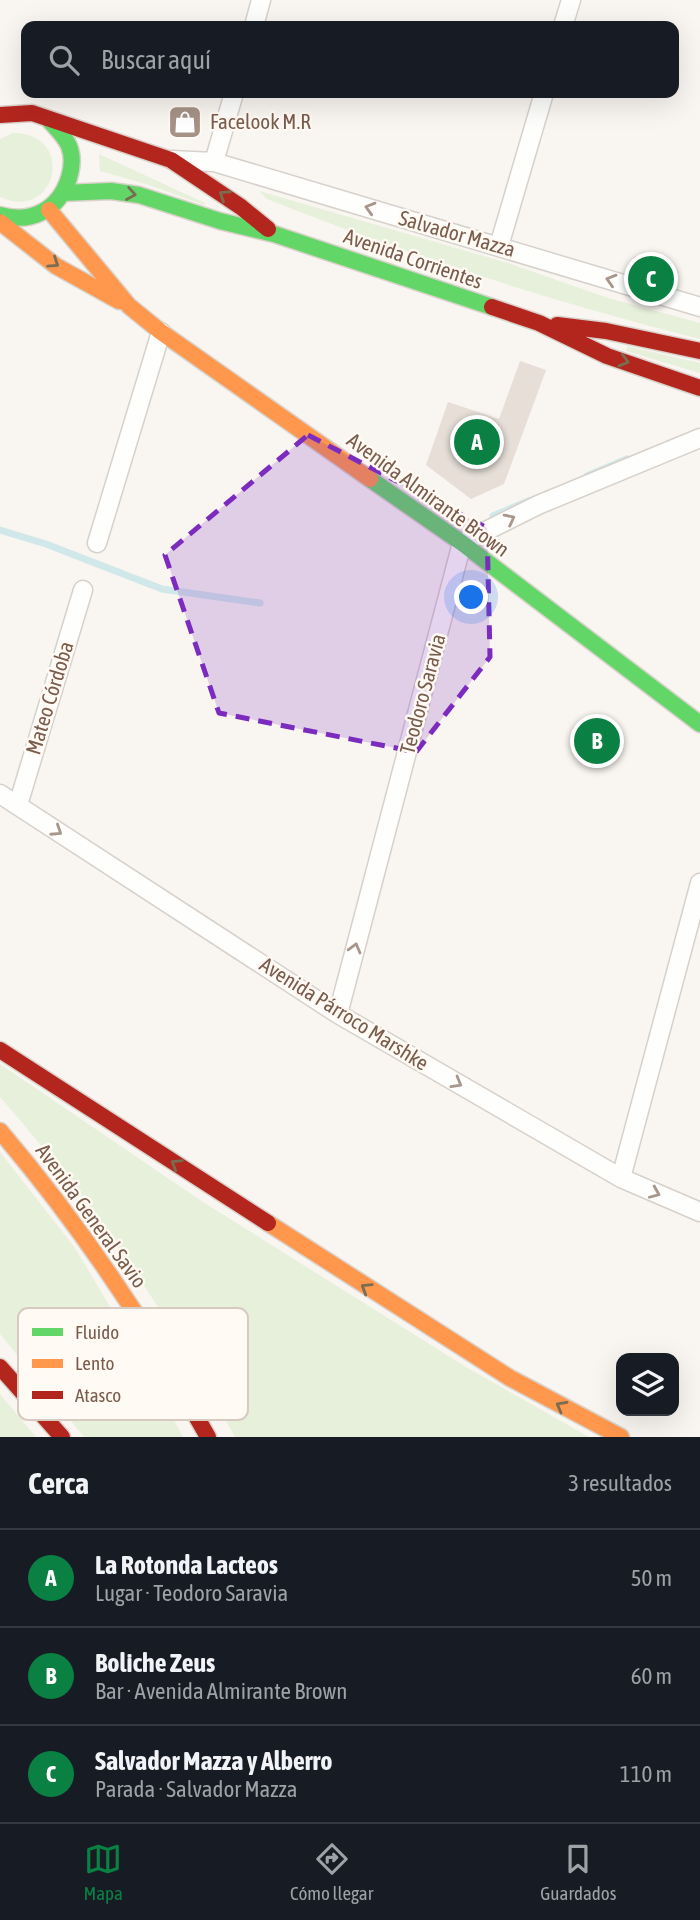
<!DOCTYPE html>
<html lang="es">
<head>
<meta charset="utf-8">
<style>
	:root { --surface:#171b24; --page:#242831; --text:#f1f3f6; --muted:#9ea1a6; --line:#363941; --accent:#0b8043 }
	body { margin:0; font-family:"Asap Condensed",sans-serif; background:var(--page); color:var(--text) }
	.controls { position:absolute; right:21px; bottom:21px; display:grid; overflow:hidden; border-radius:14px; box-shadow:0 7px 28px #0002 }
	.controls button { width:63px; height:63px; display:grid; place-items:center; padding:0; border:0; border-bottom:2px solid var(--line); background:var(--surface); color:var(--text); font:35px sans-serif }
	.you { position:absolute; left:472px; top:598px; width:24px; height:24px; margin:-18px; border:5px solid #fff; border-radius:50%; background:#1a73e8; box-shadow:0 0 0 10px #1a73e833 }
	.badge { display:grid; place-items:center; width:46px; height:46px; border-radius:50%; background:var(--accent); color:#fff; font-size:23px; font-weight:700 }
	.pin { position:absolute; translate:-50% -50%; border:4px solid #fff; box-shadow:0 2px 7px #0006 }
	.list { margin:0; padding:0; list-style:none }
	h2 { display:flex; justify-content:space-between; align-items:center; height:91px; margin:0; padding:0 28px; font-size:30px }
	h2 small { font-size:23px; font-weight:400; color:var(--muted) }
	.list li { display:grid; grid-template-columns:46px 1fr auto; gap:21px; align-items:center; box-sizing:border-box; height:98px; padding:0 28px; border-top:2px solid var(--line) }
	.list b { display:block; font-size:26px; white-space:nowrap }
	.list p { margin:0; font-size:23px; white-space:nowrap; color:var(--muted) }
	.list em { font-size:23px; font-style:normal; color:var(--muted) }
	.icon { flex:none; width:38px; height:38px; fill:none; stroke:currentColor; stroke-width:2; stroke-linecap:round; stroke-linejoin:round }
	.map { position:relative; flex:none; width:700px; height:1437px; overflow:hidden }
	.search { position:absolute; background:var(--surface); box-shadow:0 7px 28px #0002; left:21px; right:21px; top:21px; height:77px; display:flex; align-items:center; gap:18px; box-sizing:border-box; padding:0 24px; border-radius:14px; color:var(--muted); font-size:26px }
	.sheet { height:385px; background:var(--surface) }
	nav { display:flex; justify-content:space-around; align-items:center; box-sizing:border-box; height:98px; border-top:2px solid var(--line); background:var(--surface); font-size:19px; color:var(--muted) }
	nav a { display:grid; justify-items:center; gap:4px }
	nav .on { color:var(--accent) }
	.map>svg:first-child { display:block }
</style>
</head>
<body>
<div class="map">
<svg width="700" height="1437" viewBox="0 0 700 1437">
	<rect width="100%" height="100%" fill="#f9f5f0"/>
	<path fill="#e7f0db" d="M 13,133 C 77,133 57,223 0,197 L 0,139 Z
		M 99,154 L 205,203 L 204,205 L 149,185 L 100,171 Z
		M 259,191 L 508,263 L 608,298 L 700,323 L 700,339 C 553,302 408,255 267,199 Z
		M 627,346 L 700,363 L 700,373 L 626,351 Z
		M 0,1064 L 203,1202 L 466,1367 L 589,1437 L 235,1437 C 169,1316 91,1200 0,1097 Z
		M 0,1152 L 75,1248 L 143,1362 L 183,1437 L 84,1437 L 0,1334 Z
		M 0,1394 L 36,1437 L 0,1437 Z"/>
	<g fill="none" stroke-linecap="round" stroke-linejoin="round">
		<path stroke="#d0e8ea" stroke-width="7" d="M 587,476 L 627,459
			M 493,516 L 528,501
			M 0,530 L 46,544 L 162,589 L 260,603"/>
	</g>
	<path fill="#e6ded7" d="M 520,361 L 546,370 L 504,484 L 471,499 L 426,465 L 448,402 L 499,419 Z"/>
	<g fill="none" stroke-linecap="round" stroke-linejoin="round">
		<g stroke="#d7d1cb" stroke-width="21">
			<path id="street" d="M 254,26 L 261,0
				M 563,26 L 571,0
				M 172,160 L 214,162 L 700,307
				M 214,162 L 234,93
				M 499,246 L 544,93
				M 97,543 L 161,332
				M 0,794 L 338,1014 L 621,1178 L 700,1212
				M 18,805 L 83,590
				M 338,1014 L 462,543 L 538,505 L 700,438
				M 621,1178 L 700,883"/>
		</g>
		<g stroke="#d9d2cb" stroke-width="19">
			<path id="fast" d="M 63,193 L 111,191 L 139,195 L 220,221 L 274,234 L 492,307
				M 0,215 C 31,224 59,210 69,178 C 72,168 73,156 69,146 C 65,136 56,128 49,120
				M 370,479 L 462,543 L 700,724"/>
		</g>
		<g stroke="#d9d2cb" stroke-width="19">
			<path id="slow" d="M 49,210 L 129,306 L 161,332 L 370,479
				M 0,222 L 56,266 L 119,301
				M 0,1131 C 58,1199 109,1270 156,1346
				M 268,1223 L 510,1378 L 621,1437"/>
		</g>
		<g stroke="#d9d2cb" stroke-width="19">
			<path id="jam" d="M 0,115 L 32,113 L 171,160 L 241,207 L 268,229
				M 492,307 L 539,323 L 607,356 L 700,388
				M 557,325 L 606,331 L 700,351
				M 0,1050 L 268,1223
				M 156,1346 L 208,1437
				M 0,1367 L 62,1437"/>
		</g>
		<use href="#street" stroke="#fefefd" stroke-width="18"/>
		<use href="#fast" stroke="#63d668" stroke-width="16"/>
		<use href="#slow" stroke="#ff974d" stroke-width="16"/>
		<use href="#jam" stroke="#b3261e" stroke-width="16"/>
	</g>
	<defs><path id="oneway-chevron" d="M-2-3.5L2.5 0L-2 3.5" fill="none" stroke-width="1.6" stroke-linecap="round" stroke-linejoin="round" transform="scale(1.75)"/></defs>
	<g stroke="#776e51">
		<use href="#oneway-chevron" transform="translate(131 194) rotate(10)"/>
		<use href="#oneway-chevron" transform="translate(224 195) rotate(-146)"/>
		<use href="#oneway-chevron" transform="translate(54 263) rotate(34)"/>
		<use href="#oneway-chevron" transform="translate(624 361) rotate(16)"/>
		<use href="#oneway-chevron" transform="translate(176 1164) rotate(-148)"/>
		<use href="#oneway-chevron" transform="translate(366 1288) rotate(-148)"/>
		<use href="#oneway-chevron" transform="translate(561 1406) rotate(-151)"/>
	</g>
	<g stroke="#a8958b">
		<use href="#oneway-chevron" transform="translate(370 208) rotate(-164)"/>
		<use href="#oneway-chevron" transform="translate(611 280) rotate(-163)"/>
		<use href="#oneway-chevron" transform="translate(510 519) rotate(-27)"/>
		<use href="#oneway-chevron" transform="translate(57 831) rotate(33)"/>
		<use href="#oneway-chevron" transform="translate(355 948) rotate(-75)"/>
		<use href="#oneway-chevron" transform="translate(457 1083) rotate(30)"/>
		<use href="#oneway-chevron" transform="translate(655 1193) rotate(23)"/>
	</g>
	<path fill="#7b2cbf" fill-opacity="0.2" stroke="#7b2cbf" stroke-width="5" stroke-dasharray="14 9" stroke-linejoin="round" d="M 308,435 L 487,528 L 490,657 L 416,752 L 219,713 L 165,555 Z"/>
	<defs>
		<g id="shop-square" transform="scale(1.75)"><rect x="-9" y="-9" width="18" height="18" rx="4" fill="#a69286" stroke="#fffaf3"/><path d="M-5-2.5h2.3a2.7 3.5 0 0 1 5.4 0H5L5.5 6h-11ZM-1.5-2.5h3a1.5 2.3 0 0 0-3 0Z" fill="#fff"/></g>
	</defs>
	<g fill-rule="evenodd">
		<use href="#shop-square" x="185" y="122"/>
	</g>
	<g text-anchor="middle" stroke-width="5" stroke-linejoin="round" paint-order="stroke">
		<g font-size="21" fill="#7a5c4d" stroke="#fffaf3" text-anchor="start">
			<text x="210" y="129">Facelook M.R</text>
		</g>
		<g font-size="21" fill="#7a5c4d" stroke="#fffaf3">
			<text transform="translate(457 234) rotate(16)" y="7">Salvador Mazza</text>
			<text transform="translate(413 259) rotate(19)" y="7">Avenida Corrientes</text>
			<text transform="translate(428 495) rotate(36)" y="7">Avenida Almirante Brown</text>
			<text transform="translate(423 694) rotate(-75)" y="7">Teodoro Saravia</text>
			<text transform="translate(50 698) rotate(-73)" y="7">Mateo Córdoba</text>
			<text transform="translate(344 1014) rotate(32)" y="7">Avenida Párroco Marshke</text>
			<text transform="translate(91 1216) rotate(54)" y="7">Avenida General Savio</text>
		</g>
	</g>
	<rect x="18" y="1308" width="230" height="112" rx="10" fill="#fffaf3" stroke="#d7cbc1" stroke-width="2"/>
	<rect x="32" y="1328" width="31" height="8" fill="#63d668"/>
	<rect x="32" y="1359" width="31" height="9" fill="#ff974d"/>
	<rect x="32" y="1391" width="31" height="8" fill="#b3261e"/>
	<g font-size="19" fill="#7a5c4d">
		<text x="75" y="1339">Fluido</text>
		<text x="75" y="1370">Lento</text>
		<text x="75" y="1402">Atasco</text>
	</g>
</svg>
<div class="controls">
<button><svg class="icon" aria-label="layers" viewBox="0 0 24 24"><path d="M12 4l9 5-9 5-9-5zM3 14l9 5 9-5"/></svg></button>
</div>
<div class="you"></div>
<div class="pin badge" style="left:477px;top:442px">A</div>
<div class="pin badge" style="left:597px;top:741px">B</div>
<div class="pin badge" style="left:651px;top:279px">C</div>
<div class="search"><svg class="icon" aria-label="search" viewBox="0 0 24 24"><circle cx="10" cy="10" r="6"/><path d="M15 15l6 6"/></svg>Buscar aquí</div>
</div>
<section class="sheet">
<h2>Cerca<small>3 resultados</small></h2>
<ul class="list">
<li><span class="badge">A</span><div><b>La Rotonda Lacteos</b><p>Lugar · Teodoro Saravia</p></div><em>50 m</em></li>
<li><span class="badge">B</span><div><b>Boliche Zeus</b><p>Bar · Avenida Almirante Brown</p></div><em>60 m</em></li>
<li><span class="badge">C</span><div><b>Salvador Mazza y Alberro</b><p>Parada · Salvador Mazza</p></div><em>110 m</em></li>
</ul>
</section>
<nav>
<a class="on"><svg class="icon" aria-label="map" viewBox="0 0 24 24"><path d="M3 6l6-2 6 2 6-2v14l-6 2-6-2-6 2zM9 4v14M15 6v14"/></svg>Mapa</a>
<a><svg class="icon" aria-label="directions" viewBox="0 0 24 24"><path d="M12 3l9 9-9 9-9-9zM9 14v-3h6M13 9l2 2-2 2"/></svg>Cómo llegar</a>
<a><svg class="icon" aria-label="saved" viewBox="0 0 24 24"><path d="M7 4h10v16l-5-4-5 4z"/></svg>Guardados</a>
</nav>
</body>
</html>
